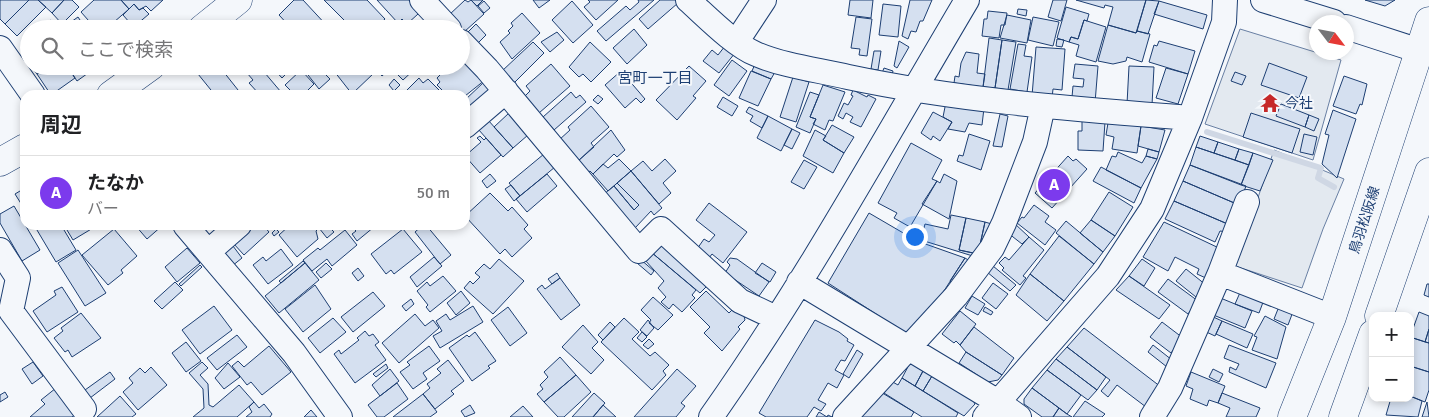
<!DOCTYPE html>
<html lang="ja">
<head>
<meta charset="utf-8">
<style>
	:root { --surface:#fff; --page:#f6f6f6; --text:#202124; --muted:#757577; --line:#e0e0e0; --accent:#7c3aed }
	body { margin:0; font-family:Signika,"Noto Sans JP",sans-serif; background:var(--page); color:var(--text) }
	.controls { position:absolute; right:15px; bottom:15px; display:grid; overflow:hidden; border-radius:10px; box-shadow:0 2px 8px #0003 }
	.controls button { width:45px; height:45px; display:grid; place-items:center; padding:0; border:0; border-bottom:1px solid var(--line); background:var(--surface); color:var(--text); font:25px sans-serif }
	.compass { position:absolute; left:1309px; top:15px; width:45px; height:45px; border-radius:50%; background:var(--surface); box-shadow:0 2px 8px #0003; rotate:122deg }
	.you { position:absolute; left:914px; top:236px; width:18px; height:18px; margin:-12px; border:4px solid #fff; border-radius:50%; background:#1a73e8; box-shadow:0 0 0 8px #1a73e833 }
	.badge { display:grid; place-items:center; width:32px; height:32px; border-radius:50%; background:var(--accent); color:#fff; font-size:16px; font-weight:700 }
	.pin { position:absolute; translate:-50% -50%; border:2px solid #fff; box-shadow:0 1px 5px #0006 }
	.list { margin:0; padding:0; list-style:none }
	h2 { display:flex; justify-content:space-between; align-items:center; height:65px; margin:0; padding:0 20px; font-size:21px }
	h2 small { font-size:16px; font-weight:400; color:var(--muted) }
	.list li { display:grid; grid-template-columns:32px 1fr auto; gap:15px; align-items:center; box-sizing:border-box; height:75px; padding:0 20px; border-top:1px solid var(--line) }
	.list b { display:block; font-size:19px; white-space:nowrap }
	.list p { margin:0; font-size:16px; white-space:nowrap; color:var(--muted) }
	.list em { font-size:16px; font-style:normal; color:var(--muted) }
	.icon { flex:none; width:28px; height:28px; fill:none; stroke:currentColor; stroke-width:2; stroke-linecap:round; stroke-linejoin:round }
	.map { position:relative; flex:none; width:1429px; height:417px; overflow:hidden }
	.search { position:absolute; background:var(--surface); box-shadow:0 2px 8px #0003; left:20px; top:20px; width:450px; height:55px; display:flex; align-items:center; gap:12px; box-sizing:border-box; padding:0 18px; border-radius:28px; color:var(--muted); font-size:19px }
	.panel { position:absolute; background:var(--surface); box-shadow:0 2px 8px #0003; left:20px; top:90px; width:450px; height:140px; border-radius:15px }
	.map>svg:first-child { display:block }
</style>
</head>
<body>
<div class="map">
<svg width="1429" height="417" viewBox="0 0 1429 417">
	<rect width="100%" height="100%" fill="#f4f7fb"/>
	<path fill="#e3e9f0" stroke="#687fa3" d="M 1240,29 L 1341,60 L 1313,160 L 1205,124 Z
		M 1274,150 L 1344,179 L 1323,229 L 1302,288 L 1235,266 Z"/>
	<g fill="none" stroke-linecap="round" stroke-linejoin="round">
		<path stroke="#cfd7e4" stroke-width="6" d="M 1207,132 L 1321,168 L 1318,178 L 1334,187"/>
	</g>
	<path fill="#d5e0f0" stroke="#1d3f73" d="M 0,0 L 29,0 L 5,24 L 0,19 Z
		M 29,0 L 38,0 L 46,7 L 17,36 L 5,24 Z
		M 38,0 L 64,0 L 52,13 Z
		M 64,0 L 72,0 L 79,7 L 62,24 L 52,13 Z
		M 94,0 L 121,0 L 129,9 L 106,29 L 96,29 L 81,12 Z
		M 121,0 L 163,0 L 151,11 L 146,6 L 139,10 L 134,4 L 129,9 Z
		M 294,0 L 303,0 L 329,28 L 315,29 L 307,21 L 299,29 L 292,29 L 279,15 Z
		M 324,0 L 367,0 L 385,19 L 374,29 L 353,29 Z
		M 377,0 L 409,0 L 418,14 L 407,24 L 402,19 L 398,23 Z
		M 465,0 L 468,2 L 471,0 L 484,14 L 464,32 L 449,15 Z
		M 471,0 L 483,0 L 477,6 Z
		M 533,0 L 550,0 L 539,8 Z
		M 588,0 L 618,0 L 596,20 L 584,7 L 590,2 Z
		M 638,0 L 654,0 L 606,41 L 597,31 L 626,6 L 630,10 L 639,2 Z
		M 660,0 L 675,0 L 678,3 L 648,29 L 639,19 Z
		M 850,0 L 873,0 L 871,18 L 848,15 Z
		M 910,0 L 932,0 L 923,21 L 920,21 L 916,32 L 911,31 L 908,39 L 902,36 Z
		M 1053,0 L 1067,0 L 1061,21 L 1048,17 Z
		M 1076,0 L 1146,0 L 1136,33 L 1108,25 L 1113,7 L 1105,5 L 1104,8 Z
		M 1146,0 L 1159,1 L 1148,34 L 1137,31 Z
		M 1365,0 L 1395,0 L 1385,6 Z
		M 484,1 L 490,8 L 484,13 L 478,6 Z
		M 572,1 L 593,25 L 573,43 L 552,20 Z
		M 1159,1 L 1207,15 L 1203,29 L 1154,14 Z
		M 134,4 L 139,10 L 143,8 L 149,14 L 136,25 L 133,21 L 130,23 L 123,15 Z
		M 883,4 L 901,6 L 898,37 L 879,35 Z
		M 1066,7 L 1089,14 L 1087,21 L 1084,20 L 1078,39 L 1071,37 L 1069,42 L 1057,38 Z
		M 1018,9 L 1027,10 L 1026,16 L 1017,14 Z
		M 988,11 L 1007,13 L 1005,25 L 1001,25 L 999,38 L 982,36 L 984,19 L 987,19 Z
		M 522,13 L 540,33 L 512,59 L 500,42 L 510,33 L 508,31 L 513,26 L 511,23 Z
		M 1007,15 L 1031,20 L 1027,43 L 1000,38 Z
		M 78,17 L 86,29 L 61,29 Z
		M 856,17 L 872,19 L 867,56 L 859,55 L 860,49 L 851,48 Z
		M 1033,17 L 1059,22 L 1053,46 L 1028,40 Z
		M 51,20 L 56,27 L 38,29 Z
		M 1084,20 L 1106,27 L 1096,62 L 1076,56 L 1079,45 L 1069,42 L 1071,37 L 1078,39 Z
		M 476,24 L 486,35 L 475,46 L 464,36 Z
		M 1108,25 L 1136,33 L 1137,31 L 1150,34 L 1142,62 L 1127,57 L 1126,61 L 1113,64 L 1098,61 Z
		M 634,29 L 647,45 L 627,64 L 613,48 Z
		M 557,32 L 564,40 L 550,52 L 541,42 Z
		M 989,38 L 1002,40 L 995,88 L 983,87 Z
		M 1057,39 L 1064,40 L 1062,47 L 1056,46 Z
		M 1002,40 L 1016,42 L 1008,90 L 995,88 Z
		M 899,41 L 909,47 L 897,68 L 894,66 Z
		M 1159,41 L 1195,51 L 1188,74 L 1149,62 L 1154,45 L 1157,46 Z
		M 533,42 L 544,53 L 514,83 L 502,71 Z
		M 590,42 L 611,62 L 591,82 L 583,74 L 579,77 L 569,67 Z
		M 1018,44 L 1026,45 L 1024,56 L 1032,57 L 1027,92 L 1010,89 Z
		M 725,46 L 735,53 L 719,73 L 703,61 L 712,50 L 718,55 Z
		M 1036,47 L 1065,49 L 1062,90 L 1053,89 L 1052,98 L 1032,96 Z
		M 29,49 L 29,63 L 22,54 Z
		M 874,51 L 881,51 L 878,70 L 871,69 Z
		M 966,52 L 979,54 L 977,73 L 985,74 L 983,87 L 954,83 L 955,76 L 959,77 L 961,63 Z
		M 466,60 L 485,80 L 465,96 L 447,95 L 437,85 L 440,82 L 437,78 L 449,66 L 461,66 Z
		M 732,60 L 747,71 L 729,96 L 714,85 Z
		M 1269,63 L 1307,77 L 1299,98 L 1261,85 Z
		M 551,64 L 570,86 L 539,113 L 525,96 L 530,91 L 526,86 Z
		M 755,64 L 775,72 L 771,79 L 752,71 Z
		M 1075,64 L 1098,66 L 1095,103 L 1072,97 L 1073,86 L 1083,87 L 1084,79 L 1073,78 Z
		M 31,66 L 49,66 L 37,74 Z
		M 49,66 L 67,66 L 75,78 L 51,95 L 37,74 Z
		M 67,66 L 98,66 L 77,81 Z
		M 208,66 L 219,66 L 242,95 L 215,95 L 198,74 Z
		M 241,66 L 259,66 L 281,92 L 277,95 L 260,95 L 249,83 L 253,80 Z
		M 271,66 L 294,66 L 282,78 Z
		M 301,66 L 322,66 L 325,69 L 322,71 L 330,79 L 319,89 Z
		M 332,66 L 368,66 L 374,73 L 352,94 L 334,71 L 331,75 L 327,71 Z
		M 373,66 L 393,66 L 382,76 Z
		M 397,66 L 418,66 L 403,80 L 393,70 Z
		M 689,66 L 706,81 L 693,96 L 696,98 L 677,120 L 656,100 Z
		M 1129,66 L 1154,67 L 1152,105 L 1127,104 Z
		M 884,68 L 893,71 L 892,75 L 882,73 Z
		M 1166,68 L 1188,74 L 1178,104 L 1156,98 Z
		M 301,70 L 314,84 L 303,95 L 295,95 L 285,85 Z
		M 621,71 L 645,99 L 641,103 L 636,98 L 625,108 L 605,85 Z
		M 751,71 L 771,79 L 758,106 L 739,98 Z
		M 1235,72 L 1246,76 L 1242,85 L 1231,81 Z
		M 1344,76 L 1367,84 L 1362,105 L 1360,104 L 1356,114 L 1333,106 Z
		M 793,77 L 809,82 L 796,122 L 780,117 Z
		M 419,78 L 423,83 L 428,79 L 444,95 L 402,95 Z
		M 394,79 L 400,85 L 394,91 L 389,85 Z
		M 484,82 L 491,89 L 465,113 L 465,100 Z
		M 823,85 L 845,92 L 833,121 L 829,120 L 825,130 L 813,124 L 816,119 L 810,117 Z
		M 853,90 L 867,97 L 868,95 L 876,99 L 861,127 L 850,122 L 853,117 L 846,113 L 843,119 L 838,116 L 844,103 L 848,105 L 853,96 L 851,95 Z
		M 571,92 L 576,98 L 580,95 L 586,102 L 554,130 L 543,117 Z
		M 810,92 L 819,95 L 810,117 L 816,119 L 810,133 L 796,127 Z
		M 598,95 L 603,99 L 598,104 L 593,100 Z
		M 723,97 L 738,106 L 732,116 L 717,107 Z
		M 1269,99 L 1275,100 L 1274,105 L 1268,103 Z
		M 946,102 L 984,108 L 982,125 L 969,123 L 965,132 L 948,129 L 952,122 L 943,117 Z
		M 1281,104 L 1309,115 L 1305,127 L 1276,116 Z
		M 591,106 L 609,127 L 591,143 L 594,147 L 578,161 L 559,140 L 570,130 L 568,127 Z
		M 749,107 L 768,116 L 762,128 L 750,121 L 753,116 L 746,112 Z
		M 1333,110 L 1356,119 L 1337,178 L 1322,164 L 1329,135 L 1325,134 Z
		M 933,112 L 952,122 L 940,141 L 933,136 L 931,140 L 921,133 Z
		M 509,113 L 528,135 L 513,148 L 494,127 Z
		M 1251,113 L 1300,129 L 1292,153 L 1243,137 Z
		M 1000,114 L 1008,116 L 1002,147 L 993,146 Z
		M 1309,115 L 1319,119 L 1314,131 L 1305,127 Z
		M 768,116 L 792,129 L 781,151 L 757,138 Z
		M 488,120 L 513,148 L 503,157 L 478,129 Z
		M 1082,120 L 1105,122 L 1103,151 L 1078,150 L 1078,131 L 1082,131 Z
		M 1108,123 L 1141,126 L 1137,153 L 1112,149 L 1114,137 L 1106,135 Z
		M 832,125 L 854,137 L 844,153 L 823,140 Z
		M 1141,126 L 1165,130 L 1159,152 L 1138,146 Z
		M 792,129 L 800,133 L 792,149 L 784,145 Z
		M 611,130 L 625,150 L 617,157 L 614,154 L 593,174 L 590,171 L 586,174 L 576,163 Z
		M 815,130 L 826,136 L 823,140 L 844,153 L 833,173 L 803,156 Z
		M 969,134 L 990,141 L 981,170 L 957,161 L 959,155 L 963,156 Z
		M 1304,134 L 1317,137 L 1313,155 L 1300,152 Z
		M 480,136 L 484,140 L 486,138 L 501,155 L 480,173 L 465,156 L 481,142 L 477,138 Z
		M 1200,136 L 1218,142 L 1214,153 L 1196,147 Z
		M 1218,142 L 1239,149 L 1235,160 L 1214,153 Z
		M 911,143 L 942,160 L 932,179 L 937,181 L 910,227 L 894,218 L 897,213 L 878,203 Z
		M 1196,147 L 1249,165 L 1241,185 L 1190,165 Z
		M 1148,149 L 1159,152 L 1157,159 L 1146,156 Z
		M 1239,149 L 1253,153 L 1249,165 L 1235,160 Z
		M 1118,152 L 1142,163 L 1146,156 L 1157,159 L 1141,188 L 1106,170 L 1112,156 L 1116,157 Z
		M 1253,153 L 1273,160 L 1260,191 L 1241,185 Z
		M 544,154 L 555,167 L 520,196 L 509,183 Z
		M 1068,156 L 1073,161 L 1076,159 L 1087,169 L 1052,208 L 1035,193 Z
		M 619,159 L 631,171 L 608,191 L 593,174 L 603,164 L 608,168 Z
		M 665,159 L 676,171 L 663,183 L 671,193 L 659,204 L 631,171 L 643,161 L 652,171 Z
		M 804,160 L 817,167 L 804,189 L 791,182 Z
		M 1190,165 L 1246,186 L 1239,205 L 1183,181 Z
		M 1101,167 L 1141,188 L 1134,203 L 1093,181 Z
		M 631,171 L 662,208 L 654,215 L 651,211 L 635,228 L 604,194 L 614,186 L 634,210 L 639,205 L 617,183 Z
		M 490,174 L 496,181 L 487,188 L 482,181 Z
		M 547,174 L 557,186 L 527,212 L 516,199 Z
		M 944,174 L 957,181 L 949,219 L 922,204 L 937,181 L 940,183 Z
		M 1183,181 L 1239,205 L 1230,225 L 1174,201 Z
		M 617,183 L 639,205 L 634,210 L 614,186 Z
		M 511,185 L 520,196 L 514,201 L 505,189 Z
		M 25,188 L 25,210 L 15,194 Z
		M 1109,192 L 1133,207 L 1115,236 L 1091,220 Z
		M 490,193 L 508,211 L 512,207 L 528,225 L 524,229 L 532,238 L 512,257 L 505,249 L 500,254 L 465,216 Z
		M 1174,201 L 1230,225 L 1227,232 L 1220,231 L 1215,242 L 1165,219 Z
		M 709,203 L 747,232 L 723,263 L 712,254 L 709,258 L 697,249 L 704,239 L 709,242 L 715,235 L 696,220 Z
		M 1034,205 L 1049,216 L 1045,222 L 1056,230 L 1045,245 L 1017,223 L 1022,217 L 1024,218 Z
		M 14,206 L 40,250 L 22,261 L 0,223 L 0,214 Z
		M 869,213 L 917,241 L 965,258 L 935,305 L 907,334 L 828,283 Z
		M 951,215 L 966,218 L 959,250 L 978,254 L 985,222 L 995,225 L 976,257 L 921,240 L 925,224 L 948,229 Z
		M 966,218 L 985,222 L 978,254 L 959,250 Z
		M 1091,220 L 1115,236 L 1103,252 L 1080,233 Z
		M 1066,221 L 1103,252 L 1094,264 L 1056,233 Z
		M 1164,222 L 1221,249 L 1208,279 L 1197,274 L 1199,269 L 1175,257 L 1168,271 L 1143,257 Z
		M 1014,223 L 1029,237 L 1022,244 L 1008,233 Z
		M 34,225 L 61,225 L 76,250 L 56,262 Z
		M 64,225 L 98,225 L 73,240 Z
		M 135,225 L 163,225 L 147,239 Z
		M 254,225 L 263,225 L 269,232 L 244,255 L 233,243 Z
		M 290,225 L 299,225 L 302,229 L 307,225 L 344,226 L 339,230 L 335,225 L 331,229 L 334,232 L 327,238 L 319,228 L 316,231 L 318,239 L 297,257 L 279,235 Z
		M 350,225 L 373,225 L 374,227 L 357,241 L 352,234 L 356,231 Z
		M 423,225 L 426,225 L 451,255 L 440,264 L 415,232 Z
		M 114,229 L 137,256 L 121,270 L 123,273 L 108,285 L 82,255 Z
		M 276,229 L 279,232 L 274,236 L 272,233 Z
		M 403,229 L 422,252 L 394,274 L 391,270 L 386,274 L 371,254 Z
		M 345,230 L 357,245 L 332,266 L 327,259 L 312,271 L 303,260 L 318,248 L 320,250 Z
		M 1059,236 L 1094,264 L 1064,301 L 1030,274 Z
		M 1029,237 L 1044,250 L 1023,276 L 1026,278 L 1020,285 L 1002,270 L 1004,268 L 999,263 L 1005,257 L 1009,260 Z
		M 662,239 L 710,283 L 700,293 L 651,252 Z
		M 230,242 L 242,258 L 232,266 L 220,251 Z
		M 187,248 L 200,263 L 177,282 L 165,267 Z
		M 281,249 L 293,265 L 268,284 L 253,265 L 263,257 L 266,261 Z
		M 78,250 L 106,293 L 85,306 L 58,263 Z
		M 651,252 L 696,290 L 692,295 L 695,298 L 682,312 L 673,304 L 669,309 L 661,302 L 666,297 L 658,288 L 664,281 L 644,259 Z
		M 434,257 L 442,266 L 417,287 L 410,277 Z
		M 730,258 L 737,259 L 769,282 L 759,296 L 725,273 L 730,265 L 727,262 Z
		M 965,258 L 973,263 L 955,285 L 950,281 Z
		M 499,259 L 524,281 L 493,314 L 464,288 L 470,281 L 473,284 L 480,277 L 475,273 L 484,264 L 490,269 Z
		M 640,259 L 654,271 L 651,275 L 637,263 Z
		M 1142,259 L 1155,268 L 1144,286 L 1129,276 Z
		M 303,261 L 305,263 L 281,283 L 279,281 Z
		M 305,263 L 319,280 L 279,313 L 265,296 Z
		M 326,263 L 332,269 L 321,278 L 316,272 Z
		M 762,263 L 776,272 L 770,282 L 755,273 Z
		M 200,265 L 202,267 L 181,286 L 179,284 Z
		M 993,266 L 1016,285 L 1010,291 L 987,272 Z
		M 358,268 L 364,276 L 358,281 L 352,273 Z
		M 1186,269 L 1206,285 L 1196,297 L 1176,281 Z
		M 557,273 L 560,278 L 552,284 L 548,279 Z
		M 1030,274 L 1064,301 L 1047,321 L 1016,295 Z
		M 443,276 L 456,291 L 430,312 L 426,307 L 428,305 L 417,291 L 427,282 L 430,286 Z
		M 1129,276 L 1170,305 L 1159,319 L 1116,290 Z
		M 560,278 L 580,305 L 561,320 L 537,289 L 542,285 L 545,289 Z
		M 1168,279 L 1198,301 L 1188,314 L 1158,292 Z
		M 175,282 L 183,290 L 162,309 L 154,301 Z
		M 993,283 L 1008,294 L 996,309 L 982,298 Z
		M 1427,284 L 1429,284 L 1429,297 L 1424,295 Z
		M 315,285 L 331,309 L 303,332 L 285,309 Z
		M 62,287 L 78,312 L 47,332 L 33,311 L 56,295 L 54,291 Z
		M 1242,288 L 1265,297 L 1259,313 L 1235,304 Z
		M 461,291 L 470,303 L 456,315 L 447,303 Z
		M 706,291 L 729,313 L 734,308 L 746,314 L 744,316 L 745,320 L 738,327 L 740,329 L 722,351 L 704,333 L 710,327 L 690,307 Z
		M 373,292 L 385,306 L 353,332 L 341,317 Z
		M 972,296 L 985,304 L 978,315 L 965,308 Z
		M 653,297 L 673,315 L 658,330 L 649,323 L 651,320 L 641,310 Z
		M 1218,297 L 1252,311 L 1245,328 L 1211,314 Z
		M 411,299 L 414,304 L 406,311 L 402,306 Z
		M 1280,304 L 1294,309 L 1288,325 L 1274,319 Z
		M 214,306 L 232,330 L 200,354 L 182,330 Z
		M 473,306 L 483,322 L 440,348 L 433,336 L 442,331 L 436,321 L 446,314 L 450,320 Z
		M 508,307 L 527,333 L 510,346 L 491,320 Z
		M 985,307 L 993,312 L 991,315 L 983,311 Z
		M 960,311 L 976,324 L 960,345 L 956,341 L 954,343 L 942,334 Z
		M 1419,312 L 1429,316 L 1429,329 L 1425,342 L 1410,337 Z
		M 81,313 L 101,338 L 72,357 L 68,350 L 65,352 L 54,338 L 63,331 L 61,328 Z
		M 415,314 L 425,326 L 433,320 L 439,328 L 399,363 L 382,343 Z
		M 1209,315 L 1222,321 L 1215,336 L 1202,330 Z
		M 1265,316 L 1286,327 L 1277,359 L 1252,350 L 1257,337 L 1254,336 Z
		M 333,318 L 346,332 L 320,353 L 308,338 Z
		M 624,318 L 639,332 L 632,339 L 650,356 L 655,352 L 669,365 L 663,371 L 666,375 L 652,390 L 601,342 Z
		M 648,320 L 654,328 L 647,336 L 640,330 Z
		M 815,320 L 839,332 L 848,339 L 847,341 L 854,345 L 845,361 L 841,360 L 835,370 L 844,375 L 837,388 L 828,383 L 818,400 L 826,404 L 821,411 L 814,407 L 807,417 L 766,417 L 759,413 Z
		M 1222,321 L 1253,334 L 1247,348 L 1216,334 Z
		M 610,322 L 615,327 L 603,340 L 598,335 Z
		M 1162,322 L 1183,338 L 1171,353 L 1150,337 Z
		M 583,325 L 598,342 L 592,348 L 604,360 L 591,374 L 562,347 Z
		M 974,327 L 1014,358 L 1002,375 L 966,352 L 960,345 Z
		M 1084,328 L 1161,387 L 1146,407 L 1117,385 L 1108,397 L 1101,391 L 1110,380 L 1067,347 Z
		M 1429,329 L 1429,343 L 1425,342 Z
		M 365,331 L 369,336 L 373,334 L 379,342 L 375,345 L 386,360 L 355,383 L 334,354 L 339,350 L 341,354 L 359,340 L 357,338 Z
		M 475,332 L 496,361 L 488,366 L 490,368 L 472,381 L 449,348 L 467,335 L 469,337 Z
		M 642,332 L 647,337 L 642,342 L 637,338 Z
		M 237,335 L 247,347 L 217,370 L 207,358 Z
		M 1410,337 L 1429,343 L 1429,372 L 1410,366 Z
		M 649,339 L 654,344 L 648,349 L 643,345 Z
		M 186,342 L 201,361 L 186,372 L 172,353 Z
		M 1153,345 L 1172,360 L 1167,367 L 1148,352 Z
		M 1229,345 L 1276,363 L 1266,388 L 1229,372 L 1230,367 L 1236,370 L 1239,364 L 1224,358 Z
		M 269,346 L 291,372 L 262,395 L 251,382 L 247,385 L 232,366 L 238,361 L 244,367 Z
		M 429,346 L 440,361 L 423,373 L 427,379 L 413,389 L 400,372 L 410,365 L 407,362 Z
		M 1067,347 L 1106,377 L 1097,390 L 1056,359 Z
		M 857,350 L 863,354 L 849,378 L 843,374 Z
		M 966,352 L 1002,375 L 998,380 L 988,382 L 959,363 Z
		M 560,357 L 576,375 L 544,402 L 537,394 L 543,389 L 540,385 L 548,377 L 544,372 Z
		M 1056,359 L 1097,390 L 1088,400 L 1047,370 Z
		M 448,360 L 464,381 L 451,391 L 454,394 L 435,409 L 423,394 L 430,388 L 427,384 L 441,373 L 437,369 Z
		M 33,362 L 43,376 L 32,384 L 22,369 Z
		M 202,362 L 208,368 L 200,375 L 208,384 L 209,405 L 213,407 L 239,385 L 254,402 L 237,417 L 193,417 L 204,408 L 203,389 L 189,373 Z
		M 228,363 L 240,377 L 224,389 L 215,378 Z
		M 910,363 L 923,371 L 915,386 L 902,378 Z
		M 386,364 L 388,368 L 376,377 L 373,374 Z
		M 1410,366 L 1429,372 L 1429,390 L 1425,402 L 1410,396 Z
		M 151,367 L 167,385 L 138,410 L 123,392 L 133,383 L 129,378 L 140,368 L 145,373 Z
		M 390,369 L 399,381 L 380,396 L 372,385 Z
		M 677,369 L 696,386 L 681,403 L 685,406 L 676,417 L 634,417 Z
		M 1213,369 L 1223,374 L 1219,382 L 1209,377 Z
		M 1047,370 L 1081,395 L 1067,414 L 1032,388 Z
		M 923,371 L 932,376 L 923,391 L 915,386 Z
		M 110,372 L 115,379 L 90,398 L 85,390 Z
		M 1191,372 L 1225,386 L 1218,403 L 1209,400 L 1207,406 L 1190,399 L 1193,389 L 1186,386 Z
		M 576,375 L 591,392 L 564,417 L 558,417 L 544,402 Z
		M 932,376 L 973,400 L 975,404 L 964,416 L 923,391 Z
		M 902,378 L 958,413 L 956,417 L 922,417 L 884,393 L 891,381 L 898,385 Z
		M 397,383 L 408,399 L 384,417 L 377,417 L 368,405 Z
		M 56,388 L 76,414 L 72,417 L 30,417 L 45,404 L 41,400 Z
		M 1032,388 L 1059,408 L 1053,417 L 1042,417 L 1024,404 L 1024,399 Z
		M 879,391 L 914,412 L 911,417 L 857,417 Z
		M 5,392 L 8,397 L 0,402 L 0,395 Z
		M 594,393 L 605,403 L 593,417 L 572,417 Z
		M 1222,393 L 1260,408 L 1256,417 L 1226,417 L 1230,408 L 1218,403 Z
		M 423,394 L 437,412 L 430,417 L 393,417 Z
		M 120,396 L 136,414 L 132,417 L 97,417 Z
		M 1410,396 L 1422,401 L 1418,417 L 1386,415 L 1391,398 L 1410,398 Z
		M 1085,401 L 1105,414 L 1102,417 L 1073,417 Z
		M 254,402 L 259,408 L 264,404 L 272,414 L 270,417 L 246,417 L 252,412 L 249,407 Z
		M 1427,402 L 1429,417 L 1422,417 Z
		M 470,405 L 475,413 L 465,417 L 461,411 Z
		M 603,405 L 616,417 L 593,417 Z
		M 523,406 L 533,417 L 510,417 Z
		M 1059,408 L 1067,414 L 1072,417 L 1053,417 Z
		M 311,410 L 317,417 L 304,417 Z
		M 819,412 L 827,417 L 828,415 L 832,417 L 816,417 Z"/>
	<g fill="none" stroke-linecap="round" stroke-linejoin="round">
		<g stroke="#1d3f73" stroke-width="26">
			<path id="minor" d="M 422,0 L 449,29
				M 688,0 C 706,16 734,45 756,54 C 784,66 818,70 848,77 C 961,101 1076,109 1190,118
				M 1263,0 L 1334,22
				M 1346,27 L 1429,54
				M 737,41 L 764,0
				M 461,42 L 487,69 L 639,251 L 661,229 L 740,301 L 776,318
				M 0,48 L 33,95
				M 465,126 L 506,91
				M 1247,202 L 1220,273 L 1332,317
				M 185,225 L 294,353 L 340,417
				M 0,250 L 18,278 L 11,311 L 84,409
				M 208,252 L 239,225
				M 799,282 L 998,402 L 1019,417
				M 711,417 C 805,284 884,140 967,0
				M 845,417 L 956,296 L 992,248 L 1004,223 L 1035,142 L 1043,106
				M 985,417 L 1108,276 L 1152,209 L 1190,118 L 1224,22 L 1225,0
				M 1152,417 L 1170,388 L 1220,273"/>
		</g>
		<g stroke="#1d3f73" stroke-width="29">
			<path id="major" d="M 202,29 L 238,0
				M 111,95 L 151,66
				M 0,162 L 25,148
				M 1379,316 L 1429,172
				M 1292,417 L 1332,317 L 1429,21
				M 1343,417 L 1373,334"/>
		</g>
		<use href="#minor" stroke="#f4f7fb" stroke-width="24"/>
		<use href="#major" stroke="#f4f7fb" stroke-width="28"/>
	</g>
	<defs>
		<g id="temple-bare" transform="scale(1.5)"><path d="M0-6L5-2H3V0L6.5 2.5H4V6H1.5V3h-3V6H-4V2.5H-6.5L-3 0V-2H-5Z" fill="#c62828" stroke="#f4f7fb" stroke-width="2.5" paint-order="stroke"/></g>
	</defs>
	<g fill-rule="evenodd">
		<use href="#temple-bare" x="1270" y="103"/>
	</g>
	<g text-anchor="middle" stroke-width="4" stroke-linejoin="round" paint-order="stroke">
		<g font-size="14" fill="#1d3f73" stroke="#f4f7fb" text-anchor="start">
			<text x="1285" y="108">今社</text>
		</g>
		<g font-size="14" fill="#1d3f73" stroke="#f4f7fb">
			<text transform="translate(1364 220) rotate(-72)" y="5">鳥羽松阪線</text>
		</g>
		<g font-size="15" fill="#1d3f73" stroke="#f4f7fb">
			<text x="655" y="83">宮町一丁目</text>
		</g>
	</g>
</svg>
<div class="controls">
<button>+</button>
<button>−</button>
</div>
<svg class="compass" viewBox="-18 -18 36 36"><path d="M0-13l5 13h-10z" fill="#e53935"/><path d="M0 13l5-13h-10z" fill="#757577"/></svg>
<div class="you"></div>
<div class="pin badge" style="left:1054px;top:185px">A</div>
<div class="search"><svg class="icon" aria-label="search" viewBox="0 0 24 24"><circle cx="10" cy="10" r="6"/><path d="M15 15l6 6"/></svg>ここで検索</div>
<section class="panel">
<h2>周辺<small></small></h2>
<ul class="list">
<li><span class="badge">A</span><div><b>たなか</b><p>バー</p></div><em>50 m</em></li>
</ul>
</section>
</div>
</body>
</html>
